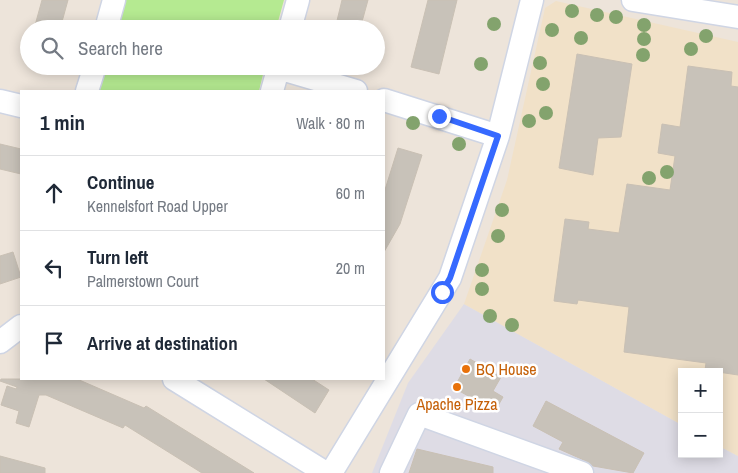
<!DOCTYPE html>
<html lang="en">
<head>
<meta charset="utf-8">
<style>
	:root { --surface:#fff; --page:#f2f2f3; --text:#1f2937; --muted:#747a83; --line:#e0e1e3 }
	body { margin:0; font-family:"Archivo Narrow",sans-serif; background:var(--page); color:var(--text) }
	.controls { position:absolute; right:15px; bottom:15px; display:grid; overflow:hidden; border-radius:0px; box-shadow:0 2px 12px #0003 }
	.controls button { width:45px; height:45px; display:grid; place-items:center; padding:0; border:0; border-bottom:1px solid var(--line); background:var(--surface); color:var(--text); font:25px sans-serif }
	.stop { position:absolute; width:15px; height:15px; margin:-11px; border:4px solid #3669ff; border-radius:50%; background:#fff }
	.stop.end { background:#3669ff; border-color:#fff; box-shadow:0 1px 5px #0008 }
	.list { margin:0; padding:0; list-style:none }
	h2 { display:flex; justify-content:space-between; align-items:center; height:65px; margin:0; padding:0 20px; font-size:21px }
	h2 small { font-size:16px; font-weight:400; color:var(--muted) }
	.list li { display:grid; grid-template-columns:32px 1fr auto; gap:15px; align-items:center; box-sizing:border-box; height:75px; padding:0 20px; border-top:1px solid var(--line) }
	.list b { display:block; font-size:19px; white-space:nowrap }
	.list p { margin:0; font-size:16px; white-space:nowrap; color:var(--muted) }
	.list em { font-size:16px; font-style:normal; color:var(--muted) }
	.icon { flex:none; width:28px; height:28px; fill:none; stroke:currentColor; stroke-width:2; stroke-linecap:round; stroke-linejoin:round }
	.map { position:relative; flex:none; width:738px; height:473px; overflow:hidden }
	.search { position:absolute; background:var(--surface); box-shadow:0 2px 12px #0003; left:20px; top:20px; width:365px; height:55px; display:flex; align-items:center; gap:12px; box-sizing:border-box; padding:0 18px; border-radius:28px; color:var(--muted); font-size:19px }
	.panel { position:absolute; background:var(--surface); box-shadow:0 2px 12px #0003; left:20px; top:90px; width:365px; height:290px; border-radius:0px }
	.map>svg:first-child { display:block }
</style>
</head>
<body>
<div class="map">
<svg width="738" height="473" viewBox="0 0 738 473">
	<rect width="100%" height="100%" fill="#ede4da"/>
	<path fill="#dedce5" d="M 464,304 L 682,425 L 682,454 L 719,454 L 719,446 L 738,456 L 738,473 L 372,473 L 408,383 Z"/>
	<path fill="#f1e1c8" d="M 556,1 L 738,42 L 738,456 L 719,446 L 719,372 L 682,372 L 682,425 L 464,304 L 507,180 L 545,8 Z"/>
	<path fill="#b5ea91" d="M 122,0 L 284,0 L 276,29 L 114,29 Z
		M 104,66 L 265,66 L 259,91 L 99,91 Z"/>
	<path fill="#c8c2b9" stroke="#c9c0b4" d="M 42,0 L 68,0 L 60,29 L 34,29 Z
		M 342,0 L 368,0 L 360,29 L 335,29 Z
		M 428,0 L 457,0 L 439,74 L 411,67 Z
		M 577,54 L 632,64 L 621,137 L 598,138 L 593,175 L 559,168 Z
		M 688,66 L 732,72 L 731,86 L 738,87 L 738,375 L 705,370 L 706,363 L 624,352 L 629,307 L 578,300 L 577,304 L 554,301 L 565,219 L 589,222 L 588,229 L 619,233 L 627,184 L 670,190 L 675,156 L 658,153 L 662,124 L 680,127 Z
		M 0,144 L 21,149 L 21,174 L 0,169 Z
		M 398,148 L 422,155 L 400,224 L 384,252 L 384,193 Z
		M 13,252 L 21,277 L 0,284 L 0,256 Z
		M 470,359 L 501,377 L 493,391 L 503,397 L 495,411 L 454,388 Z
		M 1,379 L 77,379 L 144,408 L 146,406 L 254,473 L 202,473 L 125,425 L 123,428 L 46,395 L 39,395 L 29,427 L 16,423 L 19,411 L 1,405 L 7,386 L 16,389 L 17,387 L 0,381 Z
		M 264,379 L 312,379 L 329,390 L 315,413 Z
		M 546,401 L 644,453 L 633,473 L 593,466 L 586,461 L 559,449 L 563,442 L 533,426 Z
		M 417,449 L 493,467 L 493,473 L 409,473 Z
		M 0,456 L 45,468 L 45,473 L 0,473 Z"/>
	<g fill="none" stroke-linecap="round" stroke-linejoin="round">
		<g stroke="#cfd5e4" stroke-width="25">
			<path id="minor" d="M 633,0 L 738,17
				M 106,29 L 114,0
				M 290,29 L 298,0
				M 278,68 L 356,91
				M 87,91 L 95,66
				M 272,91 L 279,66
				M 384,100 L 498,136
				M 0,101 L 21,106
				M 0,342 L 21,326
				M 174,379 L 326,473
				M 331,473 L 450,278 L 498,136 L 532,0
				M 391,473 L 419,414 L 582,473"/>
		</g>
		<use href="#minor" stroke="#fff" stroke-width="22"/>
	</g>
	<g fill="#83a36d">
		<circle cx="572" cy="11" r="7"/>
		<circle cx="597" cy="15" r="7"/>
		<circle cx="616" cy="17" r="7"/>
		<circle cx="494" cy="24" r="7"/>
		<circle cx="644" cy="25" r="7"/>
		<circle cx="552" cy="30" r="7"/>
		<circle cx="706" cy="36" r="7"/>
		<circle cx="581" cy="38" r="7"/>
		<circle cx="644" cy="39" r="7"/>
		<circle cx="691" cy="49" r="7"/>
		<circle cx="643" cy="55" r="7"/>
		<circle cx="540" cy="63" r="7"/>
		<circle cx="481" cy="64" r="7"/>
		<circle cx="543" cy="84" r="7"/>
		<circle cx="546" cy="113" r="7"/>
		<circle cx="529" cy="121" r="7"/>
		<circle cx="413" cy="123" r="7"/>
		<circle cx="459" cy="144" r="7"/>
		<circle cx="667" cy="172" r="7"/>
		<circle cx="649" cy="178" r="7"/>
		<circle cx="502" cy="210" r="7"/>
		<circle cx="498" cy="236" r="7"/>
		<circle cx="482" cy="270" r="7"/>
		<circle cx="482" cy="289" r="7"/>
		<circle cx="490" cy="316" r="7"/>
		<circle cx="512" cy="325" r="7"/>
	</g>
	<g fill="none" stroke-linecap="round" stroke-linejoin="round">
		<path stroke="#3669ff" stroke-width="6" d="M 439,116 L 498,136 L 450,278 L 442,292"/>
	</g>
	<g fill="#e8710a" stroke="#fff" stroke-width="2">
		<circle cx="466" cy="369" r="5"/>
		<circle cx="457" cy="387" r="5"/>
	</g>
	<g text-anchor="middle" stroke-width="5" stroke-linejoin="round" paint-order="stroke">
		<g font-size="16" fill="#c56008" stroke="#fff" text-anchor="start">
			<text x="476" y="375">BQ House</text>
			<text x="457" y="410" text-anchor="middle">Apache Pizza</text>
		</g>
	</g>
</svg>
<div class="controls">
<button>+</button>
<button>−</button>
</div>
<div class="stop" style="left:442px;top:292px"></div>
<div class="stop end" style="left:439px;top:116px"></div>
<div class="search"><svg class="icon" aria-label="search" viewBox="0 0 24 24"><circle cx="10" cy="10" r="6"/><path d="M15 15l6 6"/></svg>Search here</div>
<section class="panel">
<h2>1 min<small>Walk · 80 m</small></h2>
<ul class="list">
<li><svg class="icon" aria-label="ahead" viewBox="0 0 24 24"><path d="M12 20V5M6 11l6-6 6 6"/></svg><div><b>Continue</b><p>Kennelsfort Road Upper</p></div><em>60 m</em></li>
<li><svg class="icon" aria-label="left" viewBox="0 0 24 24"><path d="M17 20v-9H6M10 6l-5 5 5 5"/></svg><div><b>Turn left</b><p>Palmerstown Court</p></div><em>20 m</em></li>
<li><svg class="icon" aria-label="arrive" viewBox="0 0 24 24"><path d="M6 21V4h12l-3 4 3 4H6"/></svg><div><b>Arrive at destination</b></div></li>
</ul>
</section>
</div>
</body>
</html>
